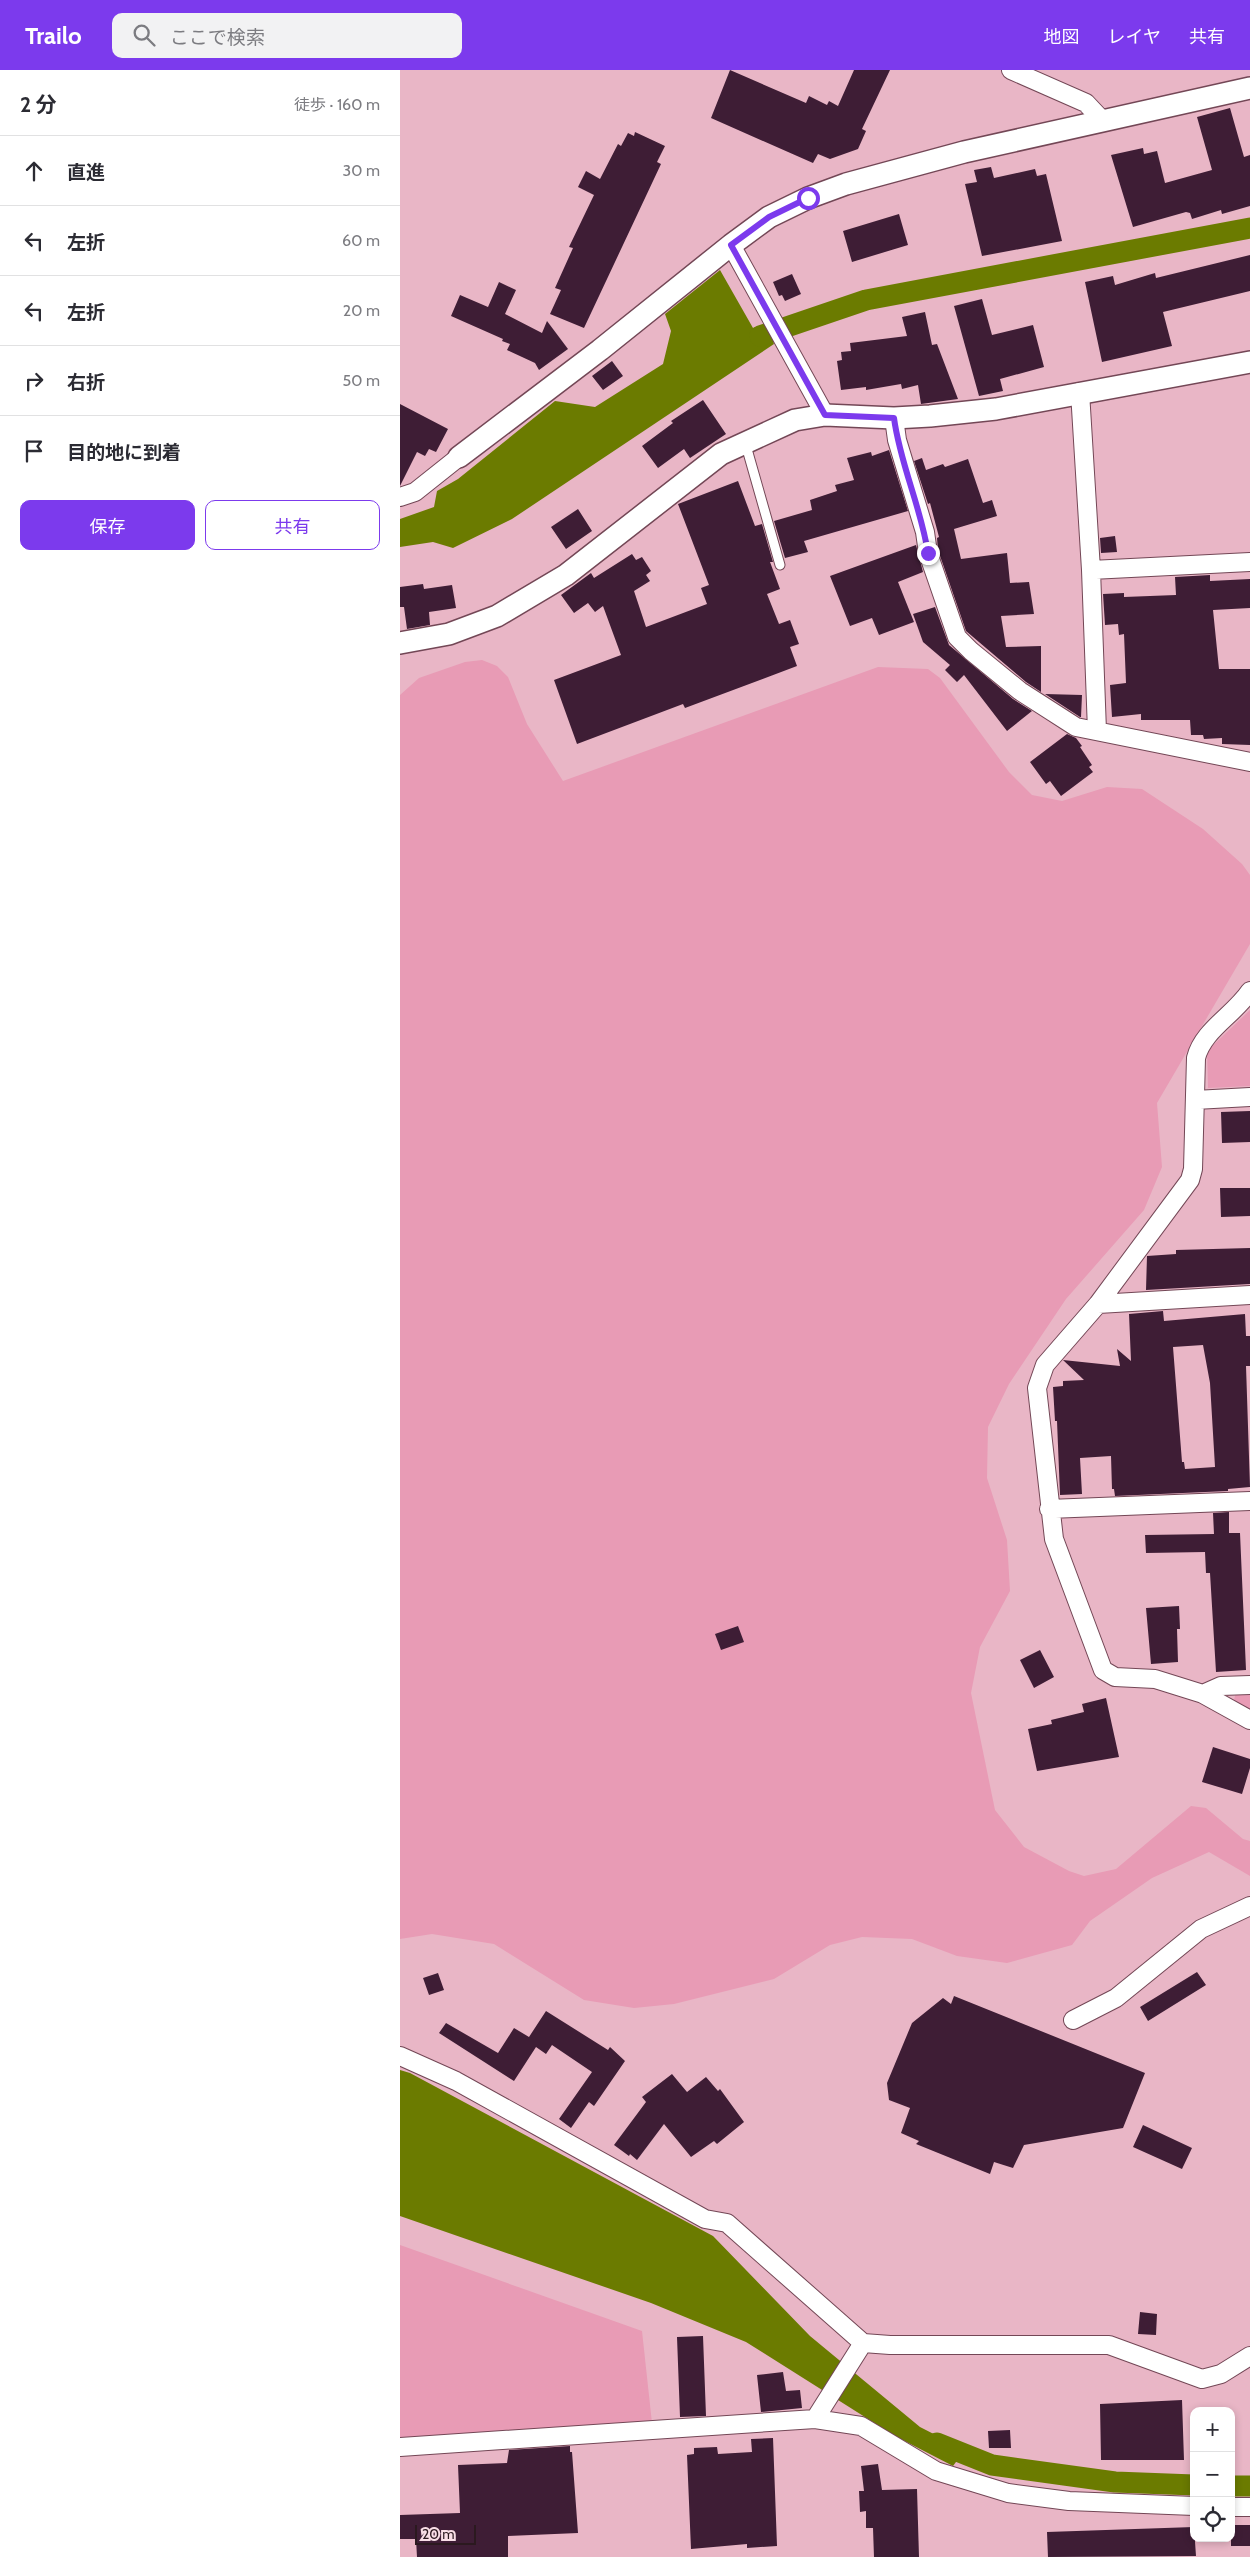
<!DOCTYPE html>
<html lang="ja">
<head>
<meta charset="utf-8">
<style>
	:root { --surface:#fff; --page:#f2f2f3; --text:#2b2b33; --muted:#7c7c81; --line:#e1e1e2; --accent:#7c3aed }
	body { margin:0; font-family:Cabin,"Noto Sans JP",sans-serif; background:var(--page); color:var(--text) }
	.controls { position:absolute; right:15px; bottom:15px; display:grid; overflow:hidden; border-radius:10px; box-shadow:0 2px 8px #0003 }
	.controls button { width:45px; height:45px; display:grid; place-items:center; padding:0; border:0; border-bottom:1px solid var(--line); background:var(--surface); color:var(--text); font:25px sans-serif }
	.scale { position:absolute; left:15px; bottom:12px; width:61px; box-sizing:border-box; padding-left:5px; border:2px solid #2b191f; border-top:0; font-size:14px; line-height:18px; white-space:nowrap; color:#2b191f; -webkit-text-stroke:4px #f9dee6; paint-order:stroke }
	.stop { position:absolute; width:15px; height:15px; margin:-11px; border:4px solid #7c3aed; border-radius:50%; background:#fff }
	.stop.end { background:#7c3aed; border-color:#fff; box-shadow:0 1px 5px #0008 }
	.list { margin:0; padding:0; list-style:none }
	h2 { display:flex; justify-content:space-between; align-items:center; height:65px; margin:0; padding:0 20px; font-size:21px }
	h2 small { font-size:16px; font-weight:400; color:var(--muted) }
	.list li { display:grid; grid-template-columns:32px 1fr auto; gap:15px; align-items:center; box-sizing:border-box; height:70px; padding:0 20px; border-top:1px solid var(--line) }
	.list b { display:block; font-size:19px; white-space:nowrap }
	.list em { font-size:16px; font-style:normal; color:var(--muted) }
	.actions { display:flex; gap:10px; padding:15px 20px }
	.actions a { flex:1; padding:11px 0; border:1px solid var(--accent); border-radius:10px; text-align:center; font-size:18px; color:var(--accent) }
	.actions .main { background:var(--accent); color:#fff }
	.icon { flex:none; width:28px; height:28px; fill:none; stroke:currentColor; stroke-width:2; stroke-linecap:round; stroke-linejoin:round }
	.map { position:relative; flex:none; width:850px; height:2487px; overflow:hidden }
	header { display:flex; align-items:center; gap:30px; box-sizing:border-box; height:70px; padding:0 25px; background:var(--accent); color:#fff }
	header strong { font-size:24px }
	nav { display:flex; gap:28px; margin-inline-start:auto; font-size:18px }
	.search { width:350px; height:45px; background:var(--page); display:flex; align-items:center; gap:12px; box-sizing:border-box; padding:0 18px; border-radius:10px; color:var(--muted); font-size:19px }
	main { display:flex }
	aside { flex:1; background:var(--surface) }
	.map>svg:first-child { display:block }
</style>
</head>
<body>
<header>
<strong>Trailo</strong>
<div class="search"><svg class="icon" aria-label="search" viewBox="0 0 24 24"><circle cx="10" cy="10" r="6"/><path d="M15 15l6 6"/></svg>ここで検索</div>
<nav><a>地図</a><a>レイヤ</a><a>共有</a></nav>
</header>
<main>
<aside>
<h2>2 分<small>徒歩 · 160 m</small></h2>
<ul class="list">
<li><svg class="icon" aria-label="ahead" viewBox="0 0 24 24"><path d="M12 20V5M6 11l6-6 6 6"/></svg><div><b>直進</b></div><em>30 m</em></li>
<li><svg class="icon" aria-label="left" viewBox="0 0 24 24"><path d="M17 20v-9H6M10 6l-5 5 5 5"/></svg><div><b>左折</b></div><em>60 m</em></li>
<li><svg class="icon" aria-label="left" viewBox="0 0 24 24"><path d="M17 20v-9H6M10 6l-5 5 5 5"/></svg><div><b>左折</b></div><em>20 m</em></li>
<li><svg class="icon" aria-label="right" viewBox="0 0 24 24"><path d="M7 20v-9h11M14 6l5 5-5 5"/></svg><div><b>右折</b></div><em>50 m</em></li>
<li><svg class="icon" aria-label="arrive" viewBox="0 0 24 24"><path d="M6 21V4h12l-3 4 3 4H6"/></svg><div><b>目的地に到着</b></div></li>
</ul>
<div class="actions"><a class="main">保存</a><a>共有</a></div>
</aside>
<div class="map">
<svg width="850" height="2487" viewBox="0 0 850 2487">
	<rect width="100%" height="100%" fill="#e9b6c6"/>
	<path fill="#e89bb5" d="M 82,590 L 97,596 L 108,607 L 127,654 L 163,711 L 478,597 L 528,599 L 540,608 L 609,702 L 632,725 L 662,731 L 707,717 L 742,719 L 803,759 L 842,794 L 850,805 L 850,874 L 757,1033 L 762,1097 L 744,1140 L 666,1229 L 609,1314 L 588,1357 L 587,1408 L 607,1470 L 610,1521 L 580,1577 L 571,1623 L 595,1740 L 624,1777 L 669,1801 L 684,1806 L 716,1799 L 791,1736 L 806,1738 L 843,1769 L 850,1771 L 850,1806 L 809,1782 L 752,1808 L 690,1851 L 672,1875 L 607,1893 L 557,1886 L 512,1869 L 462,1867 L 430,1875 L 374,1909 L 274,1934 L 234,1938 L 184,1930 L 94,1874 L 32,1864 L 0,1869 L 0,625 L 19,608 L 65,592 Z
		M 850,940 L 850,1016 L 808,1018 L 807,981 Z
		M 836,1622 L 850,1622 L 850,1641 L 833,1634 Z
		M 0,2175 L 242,2261 L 252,2353 L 0,2370 Z"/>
	<path fill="#6b7b00" d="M 320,200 L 353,258 L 366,254 L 374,274 L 112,449 L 53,478 L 33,472 L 0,477 L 0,449 L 34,437 L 37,421 L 58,409 L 155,331 L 195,337 L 263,294 L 271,261 L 265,244 Z
		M 0,2000 L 10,2003 L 313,2166 L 410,2266 L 520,2357 L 565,2380 L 553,2396 L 495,2366 L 346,2272 L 251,2233 L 0,2146 Z"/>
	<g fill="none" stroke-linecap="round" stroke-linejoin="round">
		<path stroke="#6b7b00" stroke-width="21" d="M 360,266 L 466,230 L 850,158
			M 537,2373 L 592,2395 L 715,2412 L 794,2415
			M 831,2416 L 850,2416"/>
	</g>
	<path fill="#3e1d35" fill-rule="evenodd" d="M 330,0 L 406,33 L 409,26 L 427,35 L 429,31 L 438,36 L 454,0 L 490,0 L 462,59 L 466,61 L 458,79 L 430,89 L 418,84 L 413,93 L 311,48 Z
		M 830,38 L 844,87 L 850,85 L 850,136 L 822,144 L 821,140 L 792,149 L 790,143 L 786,142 L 733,157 L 711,85 L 743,78 L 744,84 L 757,81 L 765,113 L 812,100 L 797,47 Z
		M 235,62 L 265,76 L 257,92 L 261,94 L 184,258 L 150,244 L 161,220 L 155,218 L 173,178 L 169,177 L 194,125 L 178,117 L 186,101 L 200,109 L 218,74 L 221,76 L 228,63 L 234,66 Z
		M 591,97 L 594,108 L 635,99 L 637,106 L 646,104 L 662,171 L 582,186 L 565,114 L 577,112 L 574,100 Z
		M 499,144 L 508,175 L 452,192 L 443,161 Z
		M 850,185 L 850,221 L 763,242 L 772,276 L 702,292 L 685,212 L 713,206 L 715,215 L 755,203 L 756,208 Z
		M 392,204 L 401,224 L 385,231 L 382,225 L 379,226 L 373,212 Z
		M 99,212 L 116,220 L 105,244 L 142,263 L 147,251 L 168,279 L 139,300 L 135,293 L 107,280 L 110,274 L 102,271 L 103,269 L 51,246 L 60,225 L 88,237 Z
		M 582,229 L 592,265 L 633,255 L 644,297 L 600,309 L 603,321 L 579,326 L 554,236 Z
		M 525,242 L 532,275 L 537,274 L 558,329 L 521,334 L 518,315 L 502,319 L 501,314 L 466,320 L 466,317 L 441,320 L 437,291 L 442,290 L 441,282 L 451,281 L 450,273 L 507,266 L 502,247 Z
		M 212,291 L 223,306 L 203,320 L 192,306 Z
		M 303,330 L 326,364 L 290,388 L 284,379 L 258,398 L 242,376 L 273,353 L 271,351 Z
		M 0,334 L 48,359 L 36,382 L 29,379 L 25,386 L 17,382 L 0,416 Z
		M 489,380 L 508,441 L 404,471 L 408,482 L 385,488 L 374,451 L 412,440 L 410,430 L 437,421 L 435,415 L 454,410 L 447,388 L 471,382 L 472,386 Z
		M 522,388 L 526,400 L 543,394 L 545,397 L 568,389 L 583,433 L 592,430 L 597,446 L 554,459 L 561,489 L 607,483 L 610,513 L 629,512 L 634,544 L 601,546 L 606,577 L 641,576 L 641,622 L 626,612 L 566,561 L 538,480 L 537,468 L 539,467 L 530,433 L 528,434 L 514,391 Z
		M 338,411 L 355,456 L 362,454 L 373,492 L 370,492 L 380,519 L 367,524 L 379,554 L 390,550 L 399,574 L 390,577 L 397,596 L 285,638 L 283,634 L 177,674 L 154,610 L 221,585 L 203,536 L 195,542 L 188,533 L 174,543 L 161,525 L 191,503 L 194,508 L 232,484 L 236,490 L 242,487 L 251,501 L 246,505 L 250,511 L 234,521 L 246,557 L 307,534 L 301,518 L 309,515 L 278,434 Z
		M 178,439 L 192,461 L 166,479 L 151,457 Z
		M 715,466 L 717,482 L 701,483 L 700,468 Z
		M 516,475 L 523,502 L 498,512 L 514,552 L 479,565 L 472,548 L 450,556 L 430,506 Z
		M 810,505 L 810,511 L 850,509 L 850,538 L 813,540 L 819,599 L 850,599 L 850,675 L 822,674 L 822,668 L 804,669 L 803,665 L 791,665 L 790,650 L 741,650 L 741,644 L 712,647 L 710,615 L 726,613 L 724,564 L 719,565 L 718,554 L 705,555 L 703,524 L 724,523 L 724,527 L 776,525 L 775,507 Z
		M 23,514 L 24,519 L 52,515 L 56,538 L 29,542 L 30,555 L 7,559 L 4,537 L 0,537 L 0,517 Z
		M 535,537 L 549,575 L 613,629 L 632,641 L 607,661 L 564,605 L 557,612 L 545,600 L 550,595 L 523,572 L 513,544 Z
		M 645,624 L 682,625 L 681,647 L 680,647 Z
		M 667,664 L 676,668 L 682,676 L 680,677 L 692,695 L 689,697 L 693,702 L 661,726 L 650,711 L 646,714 L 630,692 Z
		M 850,1041 L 850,1072 L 822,1073 L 821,1042 Z
		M 820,1118 L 850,1118 L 850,1146 L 821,1147 Z
		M 850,1178 L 850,1214 L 746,1220 L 747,1186 L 776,1184 L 776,1180 Z
		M 763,1241 L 764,1251 L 845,1244 L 846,1266 L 850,1266 L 850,1296 L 846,1296 L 850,1417 L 828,1419 L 828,1421 L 715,1426 L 714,1419 L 712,1419 L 711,1386 L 680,1388 L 682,1424 L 660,1425 L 657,1351 L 655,1351 L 653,1317 L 663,1316 L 663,1311 L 684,1310 L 663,1290 L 720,1296 L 717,1279 L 731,1291 L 729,1244 ZM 803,1275 L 810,1313 L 815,1397 L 785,1399 L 784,1392 L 782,1392 L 773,1277 Z
		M 829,1442 L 829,1463 L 840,1463 L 846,1600 L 816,1602 L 810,1503 L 806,1503 L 805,1482 L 746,1483 L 745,1465 L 814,1464 L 813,1443 Z
		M 779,1536 L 780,1559 L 777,1559 L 778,1592 L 751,1594 L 746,1538 Z
		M 338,1556 L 344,1572 L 321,1580 L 315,1564 Z
		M 640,1580 L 654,1607 L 634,1618 L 620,1590 Z
		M 706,1628 L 719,1687 L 637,1701 L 628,1659 L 652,1654 L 651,1650 L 684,1642 L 682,1634 Z
		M 813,1677 L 850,1689 L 850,1698 L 842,1724 L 802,1712 Z
		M 797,1902 L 806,1915 L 748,1951 L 740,1937 Z
		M 38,1903 L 44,1920 L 29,1925 L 23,1908 Z
		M 554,1926 L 745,2003 L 723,2058 L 624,2075 L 613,2098 L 594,2092 L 590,2104 L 516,2074 L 519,2071 L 501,2063 L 510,2038 L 489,2030 L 487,2013 L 512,1953 L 543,1928 L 551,1934 Z
		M 146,1941 L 208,1980 L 210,1977 L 225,1991 L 194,2036 L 189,2032 L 171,2058 L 159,2049 L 192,2002 L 152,1975 L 146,1984 L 136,1977 L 114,2011 L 39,1963 L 46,1953 L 98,1983 L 114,1958 L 129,1967 Z
		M 272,2004 L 287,2022 L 306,2007 L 318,2021 L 320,2019 L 344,2052 L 317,2074 L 314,2071 L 291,2087 L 264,2054 L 237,2090 L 230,2084 L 229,2086 L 214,2075 L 246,2032 L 242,2027 Z
		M 743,2055 L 792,2078 L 782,2099 L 733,2077 Z
		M 740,2242 L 757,2244 L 756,2265 L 738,2264 Z
		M 303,2266 L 306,2346 L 280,2347 L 277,2267 Z
		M 383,2302 L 386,2321 L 400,2320 L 402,2338 L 361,2342 L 357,2305 Z
		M 782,2330 L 784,2390 L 701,2390 L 700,2334 Z
		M 610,2360 L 611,2378 L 589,2378 L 588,2361 Z
		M 373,2368 L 377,2476 L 347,2478 L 347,2474 L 291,2479 L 287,2385 L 294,2384 L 294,2378 L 317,2377 L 318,2384 L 352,2382 L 351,2369 Z
		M 170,2376 L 170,2382 L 172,2382 L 178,2463 L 108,2466 L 108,2487 L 17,2487 L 16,2469 L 0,2469 L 0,2445 L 60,2443 L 58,2395 L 107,2393 L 109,2380 Z
		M 478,2394 L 482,2420 L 517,2419 L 519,2487 L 474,2487 L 473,2458 L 466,2458 L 466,2441 L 460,2442 L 459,2421 L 464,2421 L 461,2396 Z
		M 831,2455 L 850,2455 L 850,2476 L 831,2476 Z
		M 794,2457 L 796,2486 L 648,2487 L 647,2462 Z"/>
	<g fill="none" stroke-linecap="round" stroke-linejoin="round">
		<g stroke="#734756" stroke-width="11">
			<path id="service" d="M 345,372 L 380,495"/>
		</g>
		<g stroke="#734756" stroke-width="20">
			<path id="minor" d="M 611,0 L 686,33 L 702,50
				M 331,175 L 425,345
				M 680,322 L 691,500 L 697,661
				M 494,348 L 497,370 L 525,462 L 528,483 L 557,567 L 571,581 L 620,621 L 676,657 L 850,692
				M 0,427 L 15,422 L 59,387
				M 691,500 L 850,492
				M 850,921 C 834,945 803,960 796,988 L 793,1099 L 790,1110 L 698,1234 L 645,1295 L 637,1318 L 654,1469 L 703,1600 L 715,1607 L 755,1609 L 803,1624 L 850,1650
				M 795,1030 L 850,1027
				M 698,1234 L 850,1225
				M 649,1439 L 850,1431
				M 803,1624 L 821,1616 L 850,1615
				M 673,1950 L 716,1928 L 801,1859 L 850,1836
				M 0,1986 L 56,2011 L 305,2149 L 327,2153 L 463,2273 L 490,2275 L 709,2275 L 802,2309 L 821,2304 L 850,2286
				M 415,2349 L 463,2273
				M 0,2377 L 415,2349 L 461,2356 L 536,2401 L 608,2423 L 669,2431 L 794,2436
				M 831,2437 L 850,2437"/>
		</g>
		<g stroke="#734756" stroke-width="24">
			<path id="tertiary" d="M 59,387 L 200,280 L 331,175 L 369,147 L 408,128 L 446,114 L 564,82 L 850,18
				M 0,573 L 49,564 L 97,546 L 166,505 L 321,384 L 395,350 L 425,345 L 494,348 L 530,346 L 596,339 L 850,292"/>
		</g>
		<use href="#service" stroke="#fff" stroke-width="9"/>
		<use href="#minor" stroke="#fff" stroke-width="18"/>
		<use href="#tertiary" stroke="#fff" stroke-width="21"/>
	</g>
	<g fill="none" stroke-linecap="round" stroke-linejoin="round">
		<path stroke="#7c3aed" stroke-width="6" d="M 408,128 L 369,147 L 331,175 L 425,345 L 494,348 C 500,394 521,437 528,483"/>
	</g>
</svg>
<div class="controls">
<button>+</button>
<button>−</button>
<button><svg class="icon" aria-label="locate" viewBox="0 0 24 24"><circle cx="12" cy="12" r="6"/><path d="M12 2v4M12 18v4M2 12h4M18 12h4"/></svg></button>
</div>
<div class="scale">20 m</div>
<div class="stop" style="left:408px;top:128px"></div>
<div class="stop end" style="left:528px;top:483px"></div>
</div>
</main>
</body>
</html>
